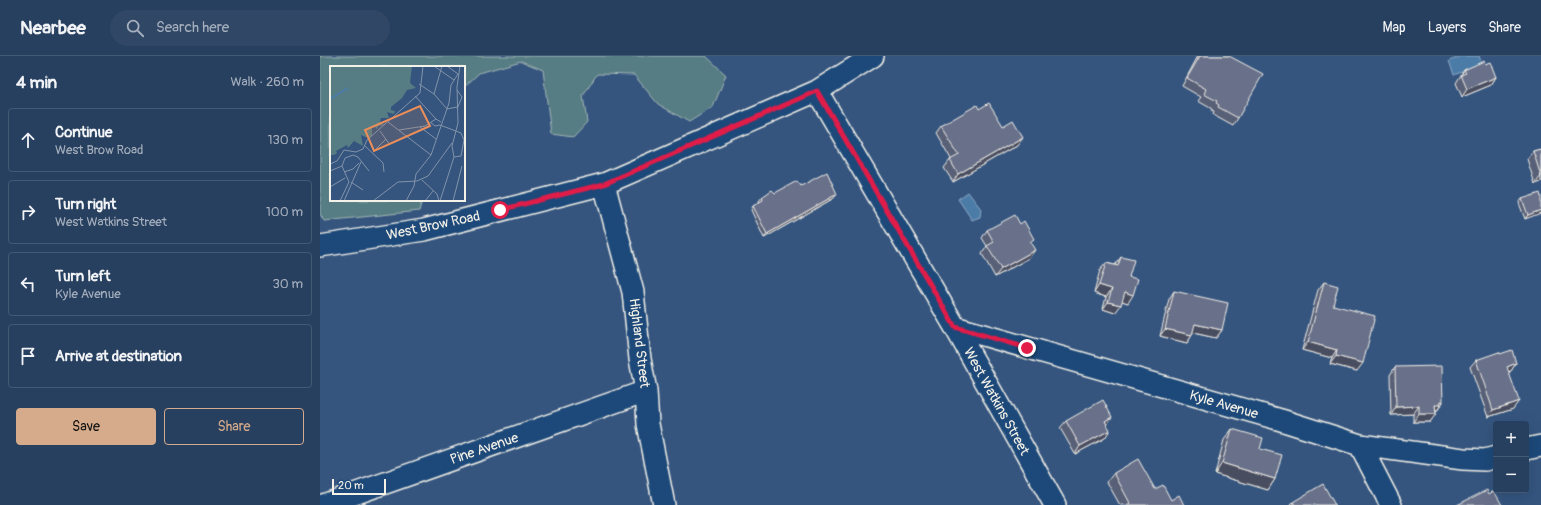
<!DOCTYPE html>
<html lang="en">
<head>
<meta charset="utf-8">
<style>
	:root { --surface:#28405f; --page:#304765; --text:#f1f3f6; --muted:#a5afbd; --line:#445974; --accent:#d6ab8b }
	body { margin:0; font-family:Pangolin,sans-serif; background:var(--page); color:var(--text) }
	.controls { position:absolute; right:12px; bottom:12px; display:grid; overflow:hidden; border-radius:4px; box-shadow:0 4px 16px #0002 }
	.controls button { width:36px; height:36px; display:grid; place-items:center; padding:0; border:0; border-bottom:1px solid var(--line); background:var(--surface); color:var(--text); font:20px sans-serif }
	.scale { position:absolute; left:12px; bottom:10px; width:54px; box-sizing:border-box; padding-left:4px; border:2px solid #f4f1e8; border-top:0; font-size:11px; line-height:14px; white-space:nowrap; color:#f4f1e8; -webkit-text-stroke:3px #1f4a7a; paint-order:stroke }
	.stop { position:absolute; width:12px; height:12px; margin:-9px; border:3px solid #e11d48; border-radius:50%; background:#fff }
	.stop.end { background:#e11d48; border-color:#fff; box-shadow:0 1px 4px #0008 }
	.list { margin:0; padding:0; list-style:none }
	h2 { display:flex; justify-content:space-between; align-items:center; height:52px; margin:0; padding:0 16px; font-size:17px }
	h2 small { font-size:13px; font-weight:400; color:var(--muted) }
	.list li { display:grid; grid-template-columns:26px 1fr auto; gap:12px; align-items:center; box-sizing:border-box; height:64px; margin:0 8px 8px; padding:0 8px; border:1px solid var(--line); border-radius:4px }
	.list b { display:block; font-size:15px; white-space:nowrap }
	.list p { margin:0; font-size:13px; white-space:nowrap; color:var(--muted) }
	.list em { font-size:13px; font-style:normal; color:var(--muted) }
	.actions { display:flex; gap:8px; padding:12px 16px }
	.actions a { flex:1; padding:9px 0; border:1px solid var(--accent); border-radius:4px; text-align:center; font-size:14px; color:var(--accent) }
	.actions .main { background:var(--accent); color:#111 }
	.icon { flex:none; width:22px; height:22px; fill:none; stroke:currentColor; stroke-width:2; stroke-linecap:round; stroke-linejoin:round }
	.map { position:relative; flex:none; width:1221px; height:449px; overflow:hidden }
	header { display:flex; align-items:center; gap:24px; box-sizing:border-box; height:56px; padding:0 20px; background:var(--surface); border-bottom:1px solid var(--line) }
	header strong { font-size:19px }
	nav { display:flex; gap:22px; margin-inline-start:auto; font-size:14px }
	.search { width:280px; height:36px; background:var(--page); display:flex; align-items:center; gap:10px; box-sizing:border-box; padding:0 14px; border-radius:22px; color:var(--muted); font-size:15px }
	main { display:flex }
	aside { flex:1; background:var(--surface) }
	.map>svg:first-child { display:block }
</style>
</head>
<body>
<header>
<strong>Nearbee</strong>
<div class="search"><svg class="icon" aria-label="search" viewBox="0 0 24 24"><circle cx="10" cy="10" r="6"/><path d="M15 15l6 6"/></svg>Search here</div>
<nav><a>Map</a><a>Layers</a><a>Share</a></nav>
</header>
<main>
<aside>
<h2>4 min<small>Walk · 260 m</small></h2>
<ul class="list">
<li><svg class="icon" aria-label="ahead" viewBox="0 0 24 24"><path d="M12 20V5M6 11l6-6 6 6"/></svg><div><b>Continue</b><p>West Brow Road</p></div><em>130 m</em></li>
<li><svg class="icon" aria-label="right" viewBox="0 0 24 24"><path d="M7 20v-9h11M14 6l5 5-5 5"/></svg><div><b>Turn right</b><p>West Watkins Street</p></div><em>100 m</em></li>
<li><svg class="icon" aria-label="left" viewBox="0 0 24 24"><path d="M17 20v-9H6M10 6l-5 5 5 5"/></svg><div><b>Turn left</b><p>Kyle Avenue</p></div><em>30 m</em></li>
<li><svg class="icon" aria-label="arrive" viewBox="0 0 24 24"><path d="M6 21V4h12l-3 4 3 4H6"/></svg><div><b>Arrive at destination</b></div></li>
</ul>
<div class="actions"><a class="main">Save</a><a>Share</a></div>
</aside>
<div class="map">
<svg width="1221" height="449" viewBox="0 0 1221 449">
	<rect width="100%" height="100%" fill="#35557f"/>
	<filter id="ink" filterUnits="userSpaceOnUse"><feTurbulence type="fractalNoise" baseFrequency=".025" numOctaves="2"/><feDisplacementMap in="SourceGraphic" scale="8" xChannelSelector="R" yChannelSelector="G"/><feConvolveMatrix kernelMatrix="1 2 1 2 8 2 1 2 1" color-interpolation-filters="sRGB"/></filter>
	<g filter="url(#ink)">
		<path fill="#567d83" stroke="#a5b7b6" d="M 0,0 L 386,0 L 406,19 L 393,51 L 369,66 L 338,48 L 314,19 L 277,18 L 263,40 L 267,66 L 253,81 L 231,78 L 223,14 L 201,5 L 159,17 L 144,31 L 144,11 L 11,11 L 11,144 L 102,144 L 99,155 L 4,165 L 0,158 Z"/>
		<path fill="#4b7ba8" stroke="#8faac2" d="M 1142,0 L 1159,0 L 1162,8 L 1134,19 L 1129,5 Z
			M 648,136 L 661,153 L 660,161 L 652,164 L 638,143 Z"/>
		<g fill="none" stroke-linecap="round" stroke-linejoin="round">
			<g stroke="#f4f1e8" stroke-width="24">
				<path id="minor" d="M 497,35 L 635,271 L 735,449
					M 284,128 L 313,236 L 320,303 L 326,335 L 328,368 L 344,449
					M 0,190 L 104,174 L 284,128 L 497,35 L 553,0
					M 635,271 L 961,364 L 1040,389 L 1143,403 L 1165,404 L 1176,401
					M 1040,389 L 1071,449
					M 1206,393 L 1221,390
					M 3,449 L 326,335"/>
			</g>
			<use href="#minor" stroke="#1f4a7a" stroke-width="21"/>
		</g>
		<path fill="#596077" stroke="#f4f1e8" d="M 878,0 L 909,0 L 918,62 L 913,70 L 893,59 L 894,56 L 891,55 L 892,53 L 878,45 L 881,41 L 862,30 Z
			M 1165,8 L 1176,21 L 1171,29 L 1142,41 L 1136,27 L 1144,14 Z
			M 659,53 L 683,70 L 697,89 L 633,126 L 624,112 L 630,104 L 631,103 L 616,77 L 621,70 Z
			M 1221,93 L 1221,126 L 1215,128 L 1207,103 L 1213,95 Z
			M 481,130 L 517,138 L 514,142 L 444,182 L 431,154 L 433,150 L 439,147 L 439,145 L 442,141 Z
			M 1221,141 L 1205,163 L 1199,147 L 1202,143 Z
			M 667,174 L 711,188 L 709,202 L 675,221 L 662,198 L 667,190 L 662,182 Z
			M 801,201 L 809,221 L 808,247 L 802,245 L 795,257 L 783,253 L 786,241 L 774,237 L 780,214 L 786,207 L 795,209 Z
			M 1004,226 L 1013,249 L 1037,315 L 1010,308 L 1012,302 L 982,294 L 998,234 Z
			M 854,235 L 902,274 L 896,282 L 873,277 L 872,279 L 867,287 L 840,280 L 849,243 Z
			M 1180,298 L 1196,307 L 1191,315 L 1189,316 L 1193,353 L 1168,361 L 1150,311 L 1156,304 Z
			M 1075,311 L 1123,346 L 1110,366 L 1093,366 L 1093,358 L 1071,359 L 1070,319 Z
			M 746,365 L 787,369 L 785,382 L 755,398 L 740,372 Z
			M 912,373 L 940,393 L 955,423 L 948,434 L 895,418 L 904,384 Z
			M 794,417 L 835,433 L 851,444 L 864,449 L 800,449 L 787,426 Z
			M 973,446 L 1015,449 L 970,449 Z"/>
		<path fill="#494e61" stroke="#f4f1e8" d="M 1176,21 L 1171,29 L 1142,41 L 1147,33 Z
			M 703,81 L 697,89 L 633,126 L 638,118 Z
			M 1221,120 L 1221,126 L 1215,128 Z
			M 517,138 L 514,142 L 444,182 L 447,178 Z
			M 1221,154 L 1221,157 L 1205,163 L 1208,159 Z
			M 715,194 L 709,202 L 675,221 L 681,213 Z
			M 779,229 L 792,233 L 786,241 L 774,237 Z
			M 805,236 L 813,239 L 808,247 L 799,244 Z
			M 788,246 L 801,249 L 795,257 L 783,253 Z
			M 875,268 L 902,274 L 896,282 L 869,276 Z
			M 845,273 L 872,279 L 867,287 L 840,280 Z
			M 988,286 L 1017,294 L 1012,302 L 982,294 Z
			M 1016,300 L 1043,307 L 1037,315 L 1010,308 Z
			M 1196,307 L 1191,315 L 1181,318 L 1187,311 Z
			M 1121,345 L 1123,346 L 1115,357 L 1115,349 Z
			M 1199,345 L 1193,353 L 1168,361 L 1173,354 Z
			M 1099,350 L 1093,358 L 1071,359 L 1076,351 Z
			M 1099,358 L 1116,358 L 1110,366 L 1093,366 Z
			M 792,361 L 787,369 L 785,365 Z
			M 790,374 L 785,382 L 755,398 L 760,390 Z
			M 902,407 L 955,423 L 948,434 L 895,418 Z"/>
		<path fill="#68708a" stroke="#f4f1e8" d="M 880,0 L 909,0 L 943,18 L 918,62 L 898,51 L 899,49 L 896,47 L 897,45 L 884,38 L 886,33 L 867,22 Z
			M 1164,5 L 1165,8 L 1170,6 L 1176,21 L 1147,33 L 1141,19 L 1146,17 L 1144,14 Z
			M 669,47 L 683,70 L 693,64 L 703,81 L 638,118 L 630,104 L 639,99 L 621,70 L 657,49 L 659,53 Z
			M 1221,93 L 1221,120 L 1213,95 Z
			M 507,116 L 517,138 L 447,178 L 433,150 L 443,144 L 442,141 L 452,134 L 455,137 L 477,125 L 481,130 Z
			M 1220,137 L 1221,141 L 1221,154 L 1208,159 L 1202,143 Z
			M 695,159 L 700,168 L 704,165 L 714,183 L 710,186 L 715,194 L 681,213 L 667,190 L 674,186 L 667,174 Z
			M 801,201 L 814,204 L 809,221 L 818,223 L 813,239 L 805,236 L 801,249 L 788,246 L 792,233 L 779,229 L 786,207 L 798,210 Z
			M 1004,226 L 1018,230 L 1013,249 L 1055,260 L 1043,307 L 1016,300 L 1017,294 L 988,286 Z
			M 854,235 L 908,247 L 902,274 L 875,268 L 872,279 L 845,273 Z
			M 1192,294 L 1196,307 L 1187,311 L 1199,345 L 1173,354 L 1156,304 L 1179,296 L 1180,298 Z
			M 1122,310 L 1123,346 L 1121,345 L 1120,349 L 1115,349 L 1116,358 L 1099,358 L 1099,350 L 1076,351 L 1075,311 Z
			M 783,344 L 792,361 L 785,365 L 790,374 L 760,390 L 746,365 Z
			M 912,373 L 943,382 L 940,393 L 962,399 L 955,423 L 902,407 Z
			M 818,403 L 835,433 L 843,429 L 851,444 L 859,439 L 864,449 L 807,449 L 810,447 L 794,417 Z
			M 1003,428 L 1015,449 L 975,449 L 973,446 Z
			M 1167,434 L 1169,438 L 1174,435 L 1182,449 L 1137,449 Z"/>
	</g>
	<g fill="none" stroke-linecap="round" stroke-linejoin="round" filter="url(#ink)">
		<path stroke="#e11d48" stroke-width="5" d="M 180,154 L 284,128 L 497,35 L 635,271 L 707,292"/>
	</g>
	<g text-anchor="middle" stroke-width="3.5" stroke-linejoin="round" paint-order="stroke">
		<g font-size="14" fill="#f4f1e8" stroke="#1f4a7a">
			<text transform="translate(113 169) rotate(-12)" y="5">West Brow Road</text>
			<text transform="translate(320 287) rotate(83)" y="5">Highland Street</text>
			<text transform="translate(677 345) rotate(61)" y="5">West Watkins Street</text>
			<text transform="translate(904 348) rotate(16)" y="5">Kyle Avenue</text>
			<text transform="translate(164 392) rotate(-19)" y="5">Pine Avenue</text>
		</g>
	</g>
	<g transform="translate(10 10)">
		<rect width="135" height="135" fill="#35557f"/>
		<path d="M 0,0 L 82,0 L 80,17 L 86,22 L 77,24 L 72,32 L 61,41 L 61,44 L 65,45 L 64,48 L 57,46 L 59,52 L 51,52 L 50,55 L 54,59 L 48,60 L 47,63 L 45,61 L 42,62 L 42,70 L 38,72 L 31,69 L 33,80 L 24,75 L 18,82 L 17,79 L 6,85 L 7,87 L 4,89 L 0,89 Z" fill="#567d83"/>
		<path fill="none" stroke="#4b7ba8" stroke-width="2" d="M 0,33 L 18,22"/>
		<path fill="none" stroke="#8193a9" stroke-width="1" d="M 104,0 L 124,14M 89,18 L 104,28 L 117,43 L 127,41M 104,28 L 112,0M 85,30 L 106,53M 127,43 L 132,31 L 127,24M 58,56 L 101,89M 100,56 L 105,60 L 110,59 L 131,67 L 134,74 L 131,90 L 124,91M 90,61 L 106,73M 69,64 L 95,60 L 106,53 L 111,56M 50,65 L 60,79M 35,80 L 53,97 L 54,106M 43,86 L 56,73M 23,89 L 28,91 L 39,105M 0,98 L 7,95 L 14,84 L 26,86 L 33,83 L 37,74 L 90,27 L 93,0M 0,105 L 12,100M 14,106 L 23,103 L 29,97M 92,114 L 107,128 L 109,135M 19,116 L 12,100 L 15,92 L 23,89M 21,116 L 33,124M 0,121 L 15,112M 10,135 L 19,116M 14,135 L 31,96M 43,135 L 68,116 L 87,115 L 98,110 L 122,77M 76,135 L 84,120 L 86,108 L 101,89 L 119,37 L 121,19 L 128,8 L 117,0M 95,135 L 103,125M 110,135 L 124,91 L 122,80 L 128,57 L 127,21 L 130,0M 123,135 L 132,100"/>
		<path fill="#ec8e59" fill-opacity="0.15" stroke="#ec8e59" stroke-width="2" d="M 90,40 L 100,60 L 44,85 L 35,64 Z"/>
		<rect width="135" height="135" fill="none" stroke="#f4f1e8" stroke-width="2"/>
	</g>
</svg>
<div class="controls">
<button>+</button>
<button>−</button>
</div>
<div class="scale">20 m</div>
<div class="stop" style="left:180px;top:154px"></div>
<div class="stop end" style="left:707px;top:292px"></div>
</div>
</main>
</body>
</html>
